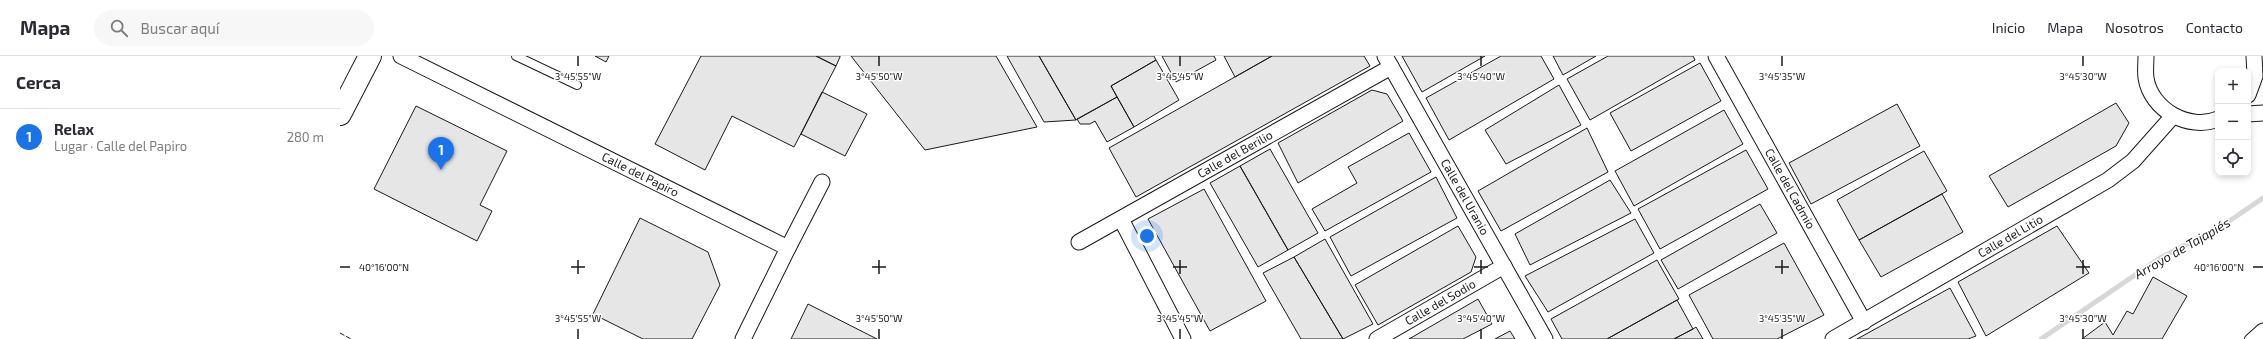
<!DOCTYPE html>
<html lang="es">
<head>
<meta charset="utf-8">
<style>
	:root { --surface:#fff; --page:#f7f7f7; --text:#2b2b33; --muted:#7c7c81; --line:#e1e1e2; --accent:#1a73e8 }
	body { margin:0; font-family:"Exo 2",sans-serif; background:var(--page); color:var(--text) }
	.controls { position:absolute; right:12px; top:12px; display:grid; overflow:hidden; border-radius:8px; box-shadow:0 2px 6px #0003 }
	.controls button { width:36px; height:36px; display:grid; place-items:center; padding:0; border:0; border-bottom:1px solid var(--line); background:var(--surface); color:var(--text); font:20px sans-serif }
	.you { position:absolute; left:807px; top:180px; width:14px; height:14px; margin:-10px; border:3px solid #fff; border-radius:50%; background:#1a73e8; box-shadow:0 0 0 6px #1a73e833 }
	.badge { display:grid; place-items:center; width:26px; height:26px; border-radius:50%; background:var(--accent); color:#fff; font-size:13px; font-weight:700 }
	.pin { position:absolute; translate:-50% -33px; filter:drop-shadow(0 1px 2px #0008) }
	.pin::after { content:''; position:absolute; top:21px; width:14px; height:12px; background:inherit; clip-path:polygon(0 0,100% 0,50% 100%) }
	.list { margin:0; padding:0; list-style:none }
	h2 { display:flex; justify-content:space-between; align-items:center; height:52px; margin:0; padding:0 16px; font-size:17px }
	h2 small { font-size:13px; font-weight:400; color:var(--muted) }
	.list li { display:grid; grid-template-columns:26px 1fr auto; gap:12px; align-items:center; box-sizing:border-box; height:56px; padding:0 16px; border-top:1px solid var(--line) }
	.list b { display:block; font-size:15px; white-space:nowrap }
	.list p { margin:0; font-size:13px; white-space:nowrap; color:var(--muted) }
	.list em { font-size:13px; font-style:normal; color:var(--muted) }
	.icon { flex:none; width:22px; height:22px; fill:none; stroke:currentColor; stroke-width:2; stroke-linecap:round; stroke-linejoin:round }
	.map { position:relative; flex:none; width:1923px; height:283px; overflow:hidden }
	header { display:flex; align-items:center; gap:24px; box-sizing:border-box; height:56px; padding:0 20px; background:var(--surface); border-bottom:1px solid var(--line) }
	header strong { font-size:19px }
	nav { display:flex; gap:22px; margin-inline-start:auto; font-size:14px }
	.search { width:280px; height:36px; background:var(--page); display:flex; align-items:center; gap:10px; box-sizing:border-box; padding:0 14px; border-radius:22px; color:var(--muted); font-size:15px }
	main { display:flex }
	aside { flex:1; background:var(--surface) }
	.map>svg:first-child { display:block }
</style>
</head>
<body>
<header>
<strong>Mapa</strong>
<div class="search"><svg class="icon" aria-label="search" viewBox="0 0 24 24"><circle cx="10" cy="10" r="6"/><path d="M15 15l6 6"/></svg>Buscar aquí</div>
<nav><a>Inicio</a><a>Mapa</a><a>Nosotros</a><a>Contacto</a></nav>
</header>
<main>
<aside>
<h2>Cerca<small></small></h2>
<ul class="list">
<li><span class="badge">1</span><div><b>Relax</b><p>Lugar · Calle del Papiro</p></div><em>280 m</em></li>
</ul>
</aside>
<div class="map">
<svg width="1923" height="283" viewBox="0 0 1923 283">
	<rect width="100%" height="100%" fill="#fff"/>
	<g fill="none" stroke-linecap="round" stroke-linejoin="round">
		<path stroke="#d7d7d7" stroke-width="5" d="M 1701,283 L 1820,202 L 1882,170 L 1923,142"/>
	</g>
	<path fill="#e6e6e6" stroke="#1a1a1a" d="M 255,0 L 269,0 L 266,6 Z
		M 361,0 L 476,0 L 496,10 L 454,91 L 392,60 L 365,114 L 315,88 Z
		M 476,0 L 500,0 L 500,1 L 496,10 Z
		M 511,0 L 656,0 L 697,71 L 585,94 Z
		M 667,0 L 699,0 L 736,64 L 704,66 Z
		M 699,0 L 814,0 L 816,4 L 771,30 L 777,41 L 736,64 Z
		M 822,0 L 874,0 L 876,4 L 836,26 Z
		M 884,0 L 932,0 L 895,21 Z
		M 932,0 L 1024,0 L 1030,10 L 796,141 L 769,92 Z
		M 1062,0 L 1145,0 L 1082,36 Z
		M 1161,0 L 1201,0 L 1214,23 L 1109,84 L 1086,42 Z
		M 1213,0 L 1256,0 L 1223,19 Z
		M 1268,0 L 1353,0 L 1355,4 L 1250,64 L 1227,23 Z
		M 816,4 L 839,44 L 794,71 L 771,30 Z
		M 1360,7 L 1381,45 L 1291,95 L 1270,57 Z
		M 1219,29 L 1241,69 L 1166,108 L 1145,74 Z
		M 1032,34 L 1047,38 L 1063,65 L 958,127 L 938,87 Z
		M 482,36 L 527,58 L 505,100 L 461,78 Z
		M 777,41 L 794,71 L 767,86 L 755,65 L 750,68 L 740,68 L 737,63 Z
		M 1776,47 L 1789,67 L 1776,90 L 1668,151 L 1649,120 Z
		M 1557,48 L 1580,90 L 1471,148 L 1449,107 Z
		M 76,50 L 167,95 L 140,149 L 152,155 L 137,185 L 34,133 Z
		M 1384,54 L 1403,88 L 1294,150 L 1275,115 Z
		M 1247,72 L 1268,116 L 1161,175 L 1138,135 Z
		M 1069,77 L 1091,116 L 985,175 L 972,153 L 1017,127 L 1008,111 Z
		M 930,93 L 978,177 L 948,194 L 900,110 Z
		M 1406,94 L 1428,133 L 1320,193 L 1298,153 Z
		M 1584,95 L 1607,135 L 1519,184 L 1497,144 Z
		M 900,110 L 948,194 L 918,211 L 870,127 Z
		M 1096,121 L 1117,162 L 1011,220 L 990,181 Z
		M 1270,124 L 1291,157 L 1190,209 L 1175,178 Z
		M 864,133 L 926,245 L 870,275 L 808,163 Z
		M 1602,138 L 1623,176 L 1541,221 L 1519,184 Z
		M 1420,148 L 1437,177 L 1338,233 L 1321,204 Z
		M 300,162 L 368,196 L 380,229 L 352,283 L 303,283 L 253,258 Z
		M 1295,163 L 1314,197 L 1208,256 L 1185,220 Z
		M 1118,170 L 1136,201 L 1131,216 L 1038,269 L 1015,229 Z
		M 1717,170 L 1749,217 L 1646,280 L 1618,226 Z
		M 985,183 L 1033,268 L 1003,283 L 954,201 Z
		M 1444,187 L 1484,259 L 1437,283 L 1373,283 L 1349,239 Z
		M 954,201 L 1003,283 L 961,283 L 923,217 Z
		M 1317,204 L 1339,243 L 1267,283 L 1222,283 L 1211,263 Z
		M 1813,221 L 1847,240 L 1822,283 L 1742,283 L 1765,266 L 1773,279 L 1787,255 L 1793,258 Z
		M 1610,232 L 1636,280 L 1628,283 L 1517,283 Z
		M 1138,243 L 1152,268 L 1123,283 L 1069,283 Z
		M 1337,244 L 1353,273 L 1334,283 L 1267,283 Z
		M 468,248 L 537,283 L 451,283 Z
		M 1356,271 L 1363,283 L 1334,283 L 1353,273 Z
		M 1170,275 L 1175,283 L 1155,283 Z"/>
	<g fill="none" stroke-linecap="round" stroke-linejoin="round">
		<g stroke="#1a1a1a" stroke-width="10">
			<path id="lane" d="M 176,0 L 237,29
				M 1909,283 L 1919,274"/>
		</g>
		<g stroke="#1a1a1a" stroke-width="17">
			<g id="street">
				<path id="s1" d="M 61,0 L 448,192 L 403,283"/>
				<path id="s2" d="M 1045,0 L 1205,283"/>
				<path id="s3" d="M 1376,0 L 1524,266"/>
				<path d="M 1806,0 C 1806,7 1805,15 1806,22 C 1811,54 1849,75 1878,63"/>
				<path d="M 1908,39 L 1915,20 L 1914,0"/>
				<path d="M 1908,58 L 1923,57"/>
				<path d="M 781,163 L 843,283"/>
				<path id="s4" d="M 739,186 L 1051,11"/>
				<path d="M 448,192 L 482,126"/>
				<path id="s5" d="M 1037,283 L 1164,210"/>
				<path id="s6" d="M 1493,283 L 1768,124 L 1793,105 L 1833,60"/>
				<path d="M 1919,283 L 1923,275"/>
			</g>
		</g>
		<g stroke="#1a1a1a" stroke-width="24">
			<path id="primary" d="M 0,58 L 30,0"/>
		</g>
		<use href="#lane" stroke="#fff" stroke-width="8"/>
		<use href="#street" stroke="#fff" stroke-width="15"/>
		<use href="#primary" stroke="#fff" stroke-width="22"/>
		<path stroke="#1a1a1a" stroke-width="1" stroke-dasharray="5 2" stroke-linecap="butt" d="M 0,277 L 11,283"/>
	</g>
	<path fill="none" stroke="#1a1a1a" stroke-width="1.5" d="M 238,0 L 238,10M 539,0 L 539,10M 840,0 L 840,10M 1141,0 L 1141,10M 1442,0 L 1442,10M 1743,0 L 1743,10M 238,204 L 238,218M 539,204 L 539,218M 840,204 L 840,218M 1141,204 L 1141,218M 1442,204 L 1442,218M 1743,204 L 1743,218M 0,211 L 10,211M 231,211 L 245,211M 532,211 L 546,211M 833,211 L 847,211M 1134,211 L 1148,211M 1435,211 L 1449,211M 1736,211 L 1750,211M 1913,211 L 1923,211M 238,273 L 238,283M 539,273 L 539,283M 840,273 L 840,283M 1141,273 L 1141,283M 1442,273 L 1442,283M 1743,273 L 1743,283"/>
	<g text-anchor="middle" stroke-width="3" stroke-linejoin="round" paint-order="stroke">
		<g font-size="12" fill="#1a1a1a" stroke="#fff">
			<text dy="4" stroke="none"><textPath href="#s4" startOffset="179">Calle del Berilio</textPath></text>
			<text dy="4" stroke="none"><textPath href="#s1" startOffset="267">Calle del Papiro</textPath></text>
			<text dy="4" stroke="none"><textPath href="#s3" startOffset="152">Calle del Cadmio</textPath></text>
			<text dy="4" stroke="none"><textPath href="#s2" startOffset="162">Calle del Uranio</textPath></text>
			<text dy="4" stroke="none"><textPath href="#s6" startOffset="205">Calle del Litio</textPath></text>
			<text dy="4" stroke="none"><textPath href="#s5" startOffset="73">Calle del Sodio</textPath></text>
		</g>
		<g font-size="13" font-style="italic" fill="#1a1a1a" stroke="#fff">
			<text transform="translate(1842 192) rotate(-30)" y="5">Arroyo de Tajapiés</text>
		</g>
	</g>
	<g font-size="10" text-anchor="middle" fill="#1a1a1a" stroke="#fff" stroke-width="3" stroke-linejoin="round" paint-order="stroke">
		<text x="238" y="24">3°45'55"W</text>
		<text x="539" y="24">3°45'50"W</text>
		<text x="840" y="24">3°45'45"W</text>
		<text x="1141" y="24">3°45'40"W</text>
		<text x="1442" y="24">3°45'35"W</text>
		<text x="1743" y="24">3°45'30"W</text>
		<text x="44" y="215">40°16'00"N</text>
		<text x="1879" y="215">40°16'00"N</text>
		<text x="238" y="266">3°45'55"W</text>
		<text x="539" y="266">3°45'50"W</text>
		<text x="840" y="266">3°45'45"W</text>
		<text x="1141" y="266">3°45'40"W</text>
		<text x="1442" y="266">3°45'35"W</text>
		<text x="1743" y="266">3°45'30"W</text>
	</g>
</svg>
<div class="controls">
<button>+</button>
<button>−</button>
<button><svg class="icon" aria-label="locate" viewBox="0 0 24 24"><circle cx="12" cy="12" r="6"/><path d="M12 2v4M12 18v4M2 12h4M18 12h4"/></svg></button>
</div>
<div class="you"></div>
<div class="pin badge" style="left:101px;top:114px">1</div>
</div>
</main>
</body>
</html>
